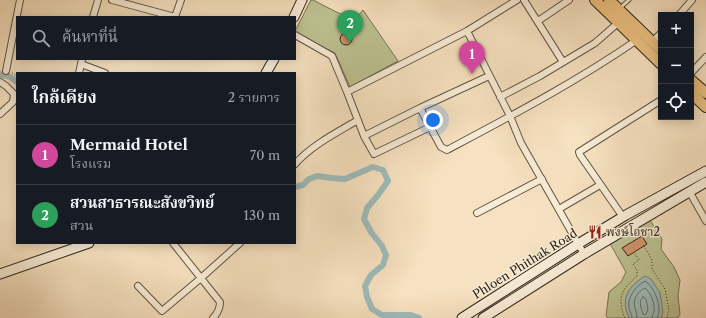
<!DOCTYPE html>
<html lang="th">
<head>
<meta charset="utf-8">
<style>
	:root { --surface:#171b24; --page:#242831; --text:#f1f3f6; --muted:#9ea1a6; --line:#363941; --accent:#8c9099 }
	body { margin:0; font-family:"Libre Caslon Text","Noto Serif Thai",serif; background:var(--page); color:var(--text) }
	.controls { position:absolute; right:12px; top:12px; display:grid; overflow:hidden; border-radius:0px; box-shadow:0 2px 10px #0003 }
	.controls button { width:36px; height:36px; display:grid; place-items:center; padding:0; border:0; border-bottom:1px solid var(--line); background:var(--surface); color:var(--text); font:20px sans-serif }
	.you { position:absolute; left:433px; top:120px; width:14px; height:14px; margin:-10px; border:3px solid #fff; border-radius:50%; background:#1a73e8; box-shadow:0 0 0 6px #1a73e833 }
	.badge { display:grid; place-items:center; width:26px; height:26px; border-radius:50%; background:var(--accent); color:#fff; font-size:13px; font-weight:700 }
	.pin { position:absolute; translate:-50% -33px; filter:drop-shadow(0 1px 2px #0008) }
	.pin::after { content:''; position:absolute; top:21px; width:14px; height:12px; background:inherit; clip-path:polygon(0 0,100% 0,50% 100%) }
	.list { margin:0; padding:0; list-style:none }
	h2 { display:flex; justify-content:space-between; align-items:center; height:52px; margin:0; padding:0 16px; font-size:17px }
	h2 small { font-size:13px; font-weight:400; color:var(--muted) }
	.list li { display:grid; grid-template-columns:26px 1fr auto; gap:12px; align-items:center; box-sizing:border-box; height:60px; padding:0 16px; border-top:1px solid var(--line) }
	.list b { display:block; font-size:15px; white-space:nowrap }
	.list p { margin:0; font-size:13px; white-space:nowrap; color:var(--muted) }
	.list em { font-size:13px; font-style:normal; color:var(--muted) }
	.icon { flex:none; width:22px; height:22px; fill:none; stroke:currentColor; stroke-width:2; stroke-linecap:round; stroke-linejoin:round }
	.map { position:relative; flex:none; width:706px; height:318px; overflow:hidden }
	.search { position:absolute; background:var(--surface); box-shadow:0 2px 10px #0003; left:16px; top:16px; width:280px; height:44px; display:flex; align-items:center; gap:10px; box-sizing:border-box; padding:0 14px; border-radius:0px; color:var(--muted); font-size:15px }
	.panel { position:absolute; background:var(--surface); box-shadow:0 2px 10px #0003; left:16px; top:72px; width:280px; height:172px; border-radius:0px }
	.map>svg:first-child { display:block }
</style>
</head>
<body>
<div class="map">
<svg width="706" height="318" viewBox="0 0 706 318">
	<rect width="100%" height="100%" fill="#f6e1c0"/>
	<filter id="stains"><feTurbulence type="fractalNoise" baseFrequency=".005" numOctaves="4"/><feColorMatrix values="0 0 0 0 .2 0 0 0 0 .09 0 0 0 0 .02 0 0 0 .5 -.17"/></filter>
	<radialGradient id="worn" r=".72"><stop offset=".6" stop-color="#630" stop-opacity="0"/><stop offset="1" stop-color="#630" stop-opacity=".3"/></radialGradient>
	<path fill="#bdc292" stroke="#767457" d="M 311,0 L 313,0 L 354,21 L 363,10 L 398,61 L 350,87 L 335,53 L 295,33 L 295,31 Z
		M 648,217 L 662,239 L 661,249 L 674,267 L 680,280 L 678,296 L 680,314 L 678,318 L 608,318 L 606,316 L 609,292 L 621,282 L 626,272 L 608,240 Z"/>
	<path fill="#9ebcba" stroke="#71807b" d="M 645,276 L 651,279 L 660,293 L 663,312 L 661,318 L 629,318 C 620,298 628,287 645,276 Z"/>
	<g fill="none" stroke-linecap="round" stroke-linejoin="round">
		<path stroke="#66716b" stroke-width="1" d="M 643,297 L 646,299 L 648,309 L 646,314 L 645,315 L 643,314 C 641,307 638,303 643,297 Z
			M 632,318 C 632,314 630,312 629,308 C 627,297 636,286 645,281 C 653,285 660,303 659,311 C 659,314 658,316 657,318
			M 637,318 C 637,314 636,312 635,308 C 632,300 638,291 645,288 C 651,293 655,303 654,312 C 653,314 652,316 652,318"/>
		<path stroke="#9ebcba" stroke-width="6" d="M 0,74 L 10,77 L 17,82
			M 295,187 L 303,185 L 309,179 L 317,176 L 332,178 L 345,179 L 373,167 L 383,170 L 388,181 L 378,195 L 367,208 L 364,219 L 371,232 L 382,246 L 386,255 L 383,265 L 371,275 L 365,286 L 367,297 L 372,309 L 382,315 L 411,315 L 419,318"/>
	</g>
	<path fill="#d1946d" stroke="#2e261c" d="M340 39a6 6 0 1 1 12 0a6 6 0 1 1-12 0Z
		M 642,236 L 647,244 L 628,256 L 622,248 Z"/>
	<g fill="none" stroke-linecap="round" stroke-linejoin="round">
		<g stroke="#605545" stroke-width="5">
			<path id="lane" d="M 620,8 L 629,0"/>
		</g>
		<g stroke="#605545" stroke-width="8">
			<path id="street" d="M 112,0 L 175,17
				M 524,0 L 563,62
				M 679,15 L 692,0
				M 93,17 L 98,0
				M 175,17 L 181,0
				M 538,21 L 569,0
				M 467,31 L 510,116 L 521,143 L 584,254
				M 295,35 L 332,56 L 347,92 L 467,31 L 517,0
				M 652,42 L 661,33
				M 81,64 L 105,73
				M 6,71 L 20,0
				M 79,73 L 82,59
				M 691,73 L 706,57
				M 0,82 L 6,86 L 14,94 L 13,102 L 0,114
				M 347,92 L 364,136 L 374,154 L 430,127
				M 500,97 L 540,76 L 595,43 L 618,23
				M 420,108 L 441,147 L 447,150 C 511,116 576,82 637,40
				M 364,136 L 420,108 L 489,76
				M 295,164 C 312,145 336,133 358,120
				M 689,191 L 706,221
				M 559,209 L 600,185
				M 477,213 L 542,179
				M 623,217 L 580,155 L 579,152 L 661,100
				M 173,243 L 220,302 C 220,309 218,313 213,318
				M 138,286 L 162,311 L 201,278 L 240,243"/>
		</g>
		<g stroke="#2e261c" stroke-width="11">
			<path id="secondary" d="M 294,17 L 302,0
				M 266,73 L 274,59
				M 0,274 L 89,243
				M 462,318 L 578,244 L 626,215 L 706,171
				M 483,318 L 584,254 L 706,182"/>
		</g>
		<g stroke="#2e261c" stroke-width="12">
			<path id="primary" d="M 595,0 L 661,64
				M 609,0 L 661,50
				M 691,80 L 706,93
				M 691,93 L 706,107"/>
		</g>
		<path stroke="#2e261c" stroke-width="1" stroke-dasharray="1 2" stroke-linecap="butt" d="M 12,73 L 17,76
			M 644,246 L 652,260 L 652,269 L 665,289 L 669,310 L 667,318
			M 625,318 C 621,310 619,298 624,290 C 626,286 633,280 637,276 L 637,270 L 633,264 L 639,260 L 634,252"/>
		<use href="#lane" stroke="#f9ecd6" stroke-width="3"/>
		<use href="#street" stroke="#f9ecd6" stroke-width="6"/>
		<use href="#secondary" stroke="#f9ecd6" stroke-width="9"/>
		<use href="#primary" stroke="#ebc080" stroke-width="10"/>
	</g>
	<defs>
		<g id="restaurant-bare" transform="scale(1.08)"><path d="M-5-6h1v4h1v-4h1v4h1v-4h1v5L-1.5 .5V6h-2V.5L-5-1ZM5-6V6H3V1.5H1.5Q1.5-4 5-6Z" fill="#8f2418" stroke="#f9ecd6" stroke-width="2.5" paint-order="stroke"/></g>
	</defs>
	<g fill-rule="evenodd">
		<use href="#restaurant-bare" x="595" y="232"/>
	</g>
	<g text-anchor="middle" stroke-width="3" stroke-linejoin="round" paint-order="stroke">
		<g font-size="12" fill="#2e261c" stroke="#f9ecd6" text-anchor="start">
			<text x="606" y="236">พงษ์โอชา2</text>
		</g>
		<g font-size="12" fill="#2e261c" stroke="#f9ecd6">
			<text transform="translate(525 264) rotate(-32)" y="4">Phloen Phithak Road</text>
		</g>
	</g>
	<rect width="100%" height="100%" filter="url(#stains)"/>
	<rect width="100%" height="100%" fill="url(#worn)"/>
</svg>
<div class="controls">
<button>+</button>
<button>−</button>
<button><svg class="icon" aria-label="locate" viewBox="0 0 24 24"><circle cx="12" cy="12" r="6"/><path d="M12 2v4M12 18v4M2 12h4M18 12h4"/></svg></button>
</div>
<div class="you"></div>
<div class="pin badge" style="left:472px;top:74px;background:#d1479c">1</div>
<div class="pin badge" style="left:350px;top:43px;background:#2e9e5b">2</div>
<div class="search"><svg class="icon" aria-label="search" viewBox="0 0 24 24"><circle cx="10" cy="10" r="6"/><path d="M15 15l6 6"/></svg>ค้นหาที่นี่</div>
<section class="panel">
<h2>ใกล้เคียง<small>2 รายการ</small></h2>
<ul class="list">
<li><span class="badge" style="background:#d1479c">1</span><div><b>Mermaid Hotel</b><p>โรงแรม</p></div><em>70 m</em></li>
<li><span class="badge" style="background:#2e9e5b">2</span><div><b>สวนสาธารณะสังขวิทย์</b><p>สวน</p></div><em>130 m</em></li>
</ul>
</section>
</div>
</body>
</html>
